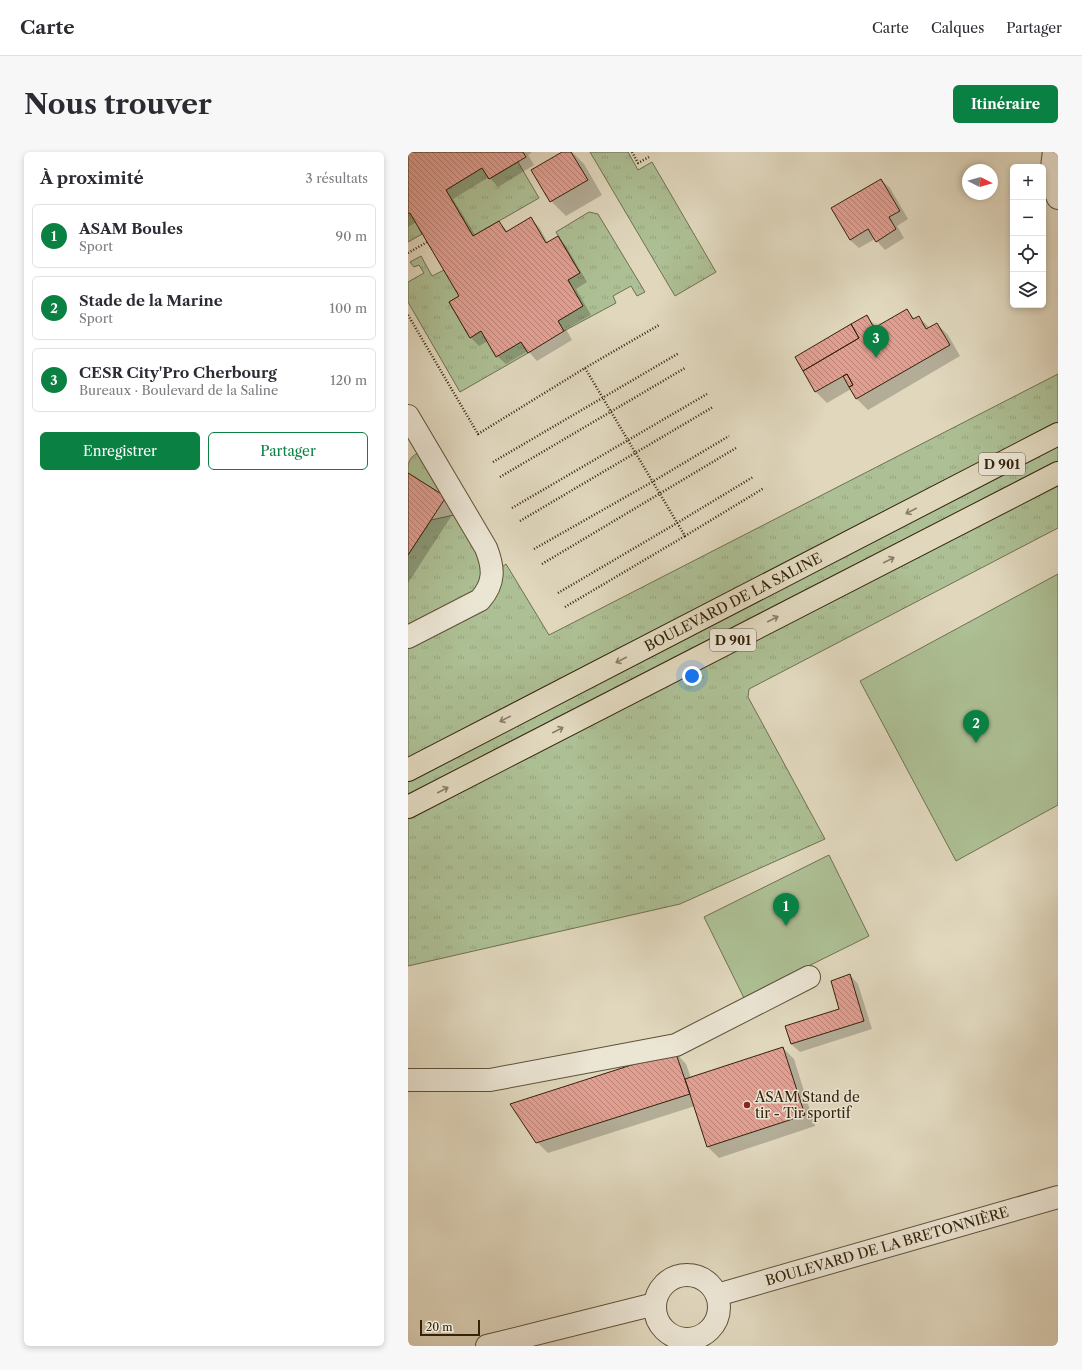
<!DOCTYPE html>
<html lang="fr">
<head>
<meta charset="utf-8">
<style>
	:root { --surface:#fff; --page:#f7f7f7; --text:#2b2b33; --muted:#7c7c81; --line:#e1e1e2; --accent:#0b8043 }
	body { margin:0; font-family:"Libre Caslon Text",serif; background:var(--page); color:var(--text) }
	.controls { position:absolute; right:12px; top:12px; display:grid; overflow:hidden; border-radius:6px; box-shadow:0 2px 6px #0003 }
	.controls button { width:36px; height:36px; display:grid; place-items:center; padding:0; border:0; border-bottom:1px solid var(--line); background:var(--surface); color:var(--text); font:20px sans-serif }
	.compass { position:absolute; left:554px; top:12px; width:36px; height:36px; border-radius:50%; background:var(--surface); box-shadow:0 2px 6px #0003; rotate:96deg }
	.scale { position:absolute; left:12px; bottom:10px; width:60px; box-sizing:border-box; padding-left:4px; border:2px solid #34230b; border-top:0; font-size:11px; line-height:14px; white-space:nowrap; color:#34230b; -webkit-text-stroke:3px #ebe5d4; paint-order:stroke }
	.you { position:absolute; left:284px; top:524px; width:14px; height:14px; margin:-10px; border:3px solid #fff; border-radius:50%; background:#1a73e8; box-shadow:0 0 0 6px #1a73e833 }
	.badge { display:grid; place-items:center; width:26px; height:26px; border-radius:50%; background:var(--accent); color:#fff; font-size:13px; font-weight:700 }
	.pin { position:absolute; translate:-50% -33px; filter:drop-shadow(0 1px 2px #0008) }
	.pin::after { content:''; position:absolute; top:21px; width:14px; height:12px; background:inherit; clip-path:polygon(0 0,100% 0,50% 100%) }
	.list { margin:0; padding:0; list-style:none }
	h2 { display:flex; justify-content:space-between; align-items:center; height:52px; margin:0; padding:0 16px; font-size:17px }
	h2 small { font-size:13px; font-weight:400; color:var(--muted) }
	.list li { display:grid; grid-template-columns:26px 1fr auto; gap:12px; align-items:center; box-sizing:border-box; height:64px; margin:0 8px 8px; padding:0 8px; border:1px solid var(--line); border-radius:6px }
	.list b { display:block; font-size:15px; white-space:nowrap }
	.list p { margin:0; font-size:13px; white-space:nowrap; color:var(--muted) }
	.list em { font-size:13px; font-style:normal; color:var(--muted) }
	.actions { display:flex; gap:8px; padding:12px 16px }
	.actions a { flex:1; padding:9px 0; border:1px solid var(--accent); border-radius:6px; text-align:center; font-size:14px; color:var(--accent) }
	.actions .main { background:var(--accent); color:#fff }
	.icon { flex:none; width:22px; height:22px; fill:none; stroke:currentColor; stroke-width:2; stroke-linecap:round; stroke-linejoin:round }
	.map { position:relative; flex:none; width:650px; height:1194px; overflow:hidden; border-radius:6px }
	header { display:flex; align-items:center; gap:24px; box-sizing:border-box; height:56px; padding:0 20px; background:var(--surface); border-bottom:1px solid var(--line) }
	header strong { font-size:19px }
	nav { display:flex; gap:22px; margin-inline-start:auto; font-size:14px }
	.intro { display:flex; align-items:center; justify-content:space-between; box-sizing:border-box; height:96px; padding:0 24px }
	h1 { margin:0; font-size:28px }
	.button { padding:10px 18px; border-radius:6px; background:var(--accent); color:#fff; font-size:14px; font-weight:700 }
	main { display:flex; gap:24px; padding:0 24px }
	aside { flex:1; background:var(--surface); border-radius:6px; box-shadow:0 2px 6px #0003 }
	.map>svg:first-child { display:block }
</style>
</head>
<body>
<header>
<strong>Carte</strong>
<nav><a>Carte</a><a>Calques</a><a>Partager</a></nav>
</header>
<div class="intro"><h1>Nous trouver</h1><a class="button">Itinéraire</a></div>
<main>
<aside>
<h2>À proximité<small>3 résultats</small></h2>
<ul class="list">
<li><span class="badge">1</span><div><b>ASAM Boules</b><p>Sport</p></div><em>90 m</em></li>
<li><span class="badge">2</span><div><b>Stade de la Marine</b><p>Sport</p></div><em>100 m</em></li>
<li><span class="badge">3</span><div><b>CESR City'Pro Cherbourg</b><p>Bureaux · Boulevard de la Saline</p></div><em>120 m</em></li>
</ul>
<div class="actions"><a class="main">Enregistrer</a><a>Partager</a></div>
</aside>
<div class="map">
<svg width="650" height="1194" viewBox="0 0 650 1194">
	<defs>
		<pattern id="grass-tufts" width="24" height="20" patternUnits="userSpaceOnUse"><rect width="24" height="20" fill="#adbf94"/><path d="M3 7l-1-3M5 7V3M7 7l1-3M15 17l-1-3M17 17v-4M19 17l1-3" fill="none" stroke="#95a47e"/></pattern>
		<pattern id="building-back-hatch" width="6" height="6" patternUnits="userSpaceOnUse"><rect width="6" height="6" fill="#e19f92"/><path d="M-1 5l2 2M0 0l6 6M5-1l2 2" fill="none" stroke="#b78175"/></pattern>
	</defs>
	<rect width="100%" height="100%" fill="#e0d7bd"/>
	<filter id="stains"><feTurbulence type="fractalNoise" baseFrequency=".005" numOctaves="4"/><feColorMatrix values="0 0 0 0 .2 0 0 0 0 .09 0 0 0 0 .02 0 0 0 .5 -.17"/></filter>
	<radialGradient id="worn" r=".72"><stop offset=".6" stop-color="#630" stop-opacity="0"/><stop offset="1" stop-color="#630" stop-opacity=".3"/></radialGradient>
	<path fill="url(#grass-tufts)" stroke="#707150" d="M 182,0 L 220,0 L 230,18 L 244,10 L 308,120 L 267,144 Z
		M 110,10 L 131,46 L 65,84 L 38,38 L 74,16 L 81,27 Z
		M 181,60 L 190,62 L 237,140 L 229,144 L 223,134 L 205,144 L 208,151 L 156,179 L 150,169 L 175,154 L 160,128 L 172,121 L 148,80 Z
		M 3,62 L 14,82 L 0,90 L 0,64 Z
		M 13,104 L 24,124 L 36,118 L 51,144 L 41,150 L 62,186 L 73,179 L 88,204 L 113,190 L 120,201 L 52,240 L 0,150 L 0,130 L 16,121 L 11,113 L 6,115 L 2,110 Z
		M 650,222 L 650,376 L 341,537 L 340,545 L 417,687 L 272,752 L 0,814 L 0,495 L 86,446 L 93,433 L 94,415 L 98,412 L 141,483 Z
		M 8,302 L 13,302 L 38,345 L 0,321 C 0,312 0,307 8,302 Z
		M 46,363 L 79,408 L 73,437 L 0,476 L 0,403 L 23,368 Z"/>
	<path fill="#adbf94" stroke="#707150" d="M 650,422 L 650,653 L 548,709 L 452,529 Z
		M 421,703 L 461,784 L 336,846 L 296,765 Z"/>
	<path fill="#0003" d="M 0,0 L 124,0 L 120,3 L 126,13 L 90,35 L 81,25 L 45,47 L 68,84 L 91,70 L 100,80 L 123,67 L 131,75 L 140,91 L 150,85 L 158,94 L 179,130 L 168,137 L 183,163 L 158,177 L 164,188 L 129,209 L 120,199 L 98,212 L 89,204 L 80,189 L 71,194 L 63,186 L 52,144 L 9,70 L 0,75 Z
		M 156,0 L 164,0 L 176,12 L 194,43 L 158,64 L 143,49 Z
		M 473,28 L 482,36 L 500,67 L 489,74 L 496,86 L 477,98 L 467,87 L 451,96 L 442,88 Z
		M 498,158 L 507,167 L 510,165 L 522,176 L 529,172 L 540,183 L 552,204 L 460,258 L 449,247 L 443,237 L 419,251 L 408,240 L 388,205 L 458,164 L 469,175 Z
		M 0,322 L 37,346 L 48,357 L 0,431 Z
		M 442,823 L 450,832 L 464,877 L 392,900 L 383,892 L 378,875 L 433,857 Z
		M 375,896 L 386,907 L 407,974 L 311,1006 L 300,995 L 287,954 L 140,1001 L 129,990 L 267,900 L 278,912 L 283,926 Z"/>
	<path fill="url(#building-back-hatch)" stroke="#34230b" d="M 0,0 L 115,0 L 118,5 L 81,27 L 74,16 L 38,38 L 65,84 L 91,69 L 98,80 L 123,65 L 138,91 L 150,84 L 172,121 L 160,128 L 175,154 L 150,169 L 156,179 L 120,201 L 113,190 L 88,205 L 73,179 L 62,186 L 41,150 L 51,144 L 2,61 L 0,62 Z
		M 154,0 L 163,0 L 180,28 L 142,50 L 123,18 Z
		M 473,27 L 492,59 L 481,65 L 488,77 L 468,90 L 460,77 L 442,88 L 423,56 Z
		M 499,157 L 505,167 L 511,164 L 518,177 L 529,171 L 542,193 L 448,247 L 441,235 L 445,233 L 439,222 L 407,240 L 395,219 L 451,186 L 443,172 L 459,163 L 466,176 Z
		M 443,172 L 451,186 L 395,219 L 387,205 Z
		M 439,222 L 445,233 L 441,235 L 435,224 Z
		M 0,321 L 38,345 L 0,403 Z
		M 442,822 L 456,869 L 383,892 L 377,874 L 431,857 L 423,829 Z
		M 375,895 L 397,963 L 299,995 L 277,927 Z
		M 267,899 L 282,942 L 128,991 L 102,952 Z"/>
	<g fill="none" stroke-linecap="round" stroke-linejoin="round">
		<g stroke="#5f5038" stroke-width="24">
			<g id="minor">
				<path d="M 646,0 C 643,16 643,31 650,46"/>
				<path d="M 0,264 L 78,396 C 86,416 87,431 72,448 L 0,485"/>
				<path d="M 0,928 L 82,928 L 268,893 L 401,825"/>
				<circle cx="279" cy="1155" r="32"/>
				<path id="s1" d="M 309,1143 L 650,1045"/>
				<path d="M 79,1194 L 247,1152"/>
			</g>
		</g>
		<g stroke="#34230b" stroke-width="24">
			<g id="major">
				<path id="s2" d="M 0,618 L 650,282"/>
				<path d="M 0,655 L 650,321"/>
			</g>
		</g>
		<path stroke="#34230b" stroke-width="2.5" stroke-dasharray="1 2" stroke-linecap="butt" d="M 224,0 L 230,11 L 241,5
			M 0,101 L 19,90
			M 0,163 L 70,282 L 177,216 L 277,384 L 356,336
			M 177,216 L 251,173
			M 85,310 L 271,201
			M 92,325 L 277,216
			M 104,356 L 299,242
			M 112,369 L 305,255
			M 126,397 L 244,330 L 321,284
			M 134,412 L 328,296
			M 150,441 L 269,371 L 345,325
			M 157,455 L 277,384"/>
		<use href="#minor" stroke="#ebe5d4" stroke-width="22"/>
		<use href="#major" stroke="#e0d7bd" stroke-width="22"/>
	</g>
	<defs><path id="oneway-shaft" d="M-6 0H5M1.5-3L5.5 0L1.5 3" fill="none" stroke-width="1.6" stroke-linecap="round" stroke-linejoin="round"/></defs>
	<g stroke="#8a7d64">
		<use href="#oneway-shaft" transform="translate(503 359) rotate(153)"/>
		<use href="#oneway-shaft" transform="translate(481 408) rotate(-27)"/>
		<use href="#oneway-shaft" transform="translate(365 467) rotate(-27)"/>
		<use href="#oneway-shaft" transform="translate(213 508) rotate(153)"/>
		<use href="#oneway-shaft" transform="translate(97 567) rotate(153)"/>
		<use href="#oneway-shaft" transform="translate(150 578) rotate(-27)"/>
		<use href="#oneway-shaft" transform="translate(35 638) rotate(-27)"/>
	</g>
	<circle fill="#8f2418" stroke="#ebe5d4" stroke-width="1.5" cx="339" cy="953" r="4"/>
	<g text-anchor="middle" stroke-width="3" stroke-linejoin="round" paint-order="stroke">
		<g fill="#ebe5d4" stroke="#6b5d47" stroke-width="1">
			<rect x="571" y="301" width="46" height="22" rx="3"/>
			<rect x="302" y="477" width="46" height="22" rx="3"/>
		</g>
		<g font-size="13" font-weight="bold" fill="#34230b">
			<text x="594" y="317">D 901</text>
			<text x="325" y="493">D 901</text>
		</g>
		<g font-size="14" fill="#34230b" stroke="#ebe5d4">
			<text dy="5" stroke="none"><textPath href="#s2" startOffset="366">BOULEVARD DE LA SALINE</textPath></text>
			<text dy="5" stroke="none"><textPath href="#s1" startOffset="177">BOULEVARD DE LA BRETONNIÈRE</textPath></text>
		</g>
		<g font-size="14" fill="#34230b" stroke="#ebe5d4" text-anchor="start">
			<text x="347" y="950">ASAM Stand de<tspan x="347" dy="16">tir - Tir sportif</tspan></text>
		</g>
	</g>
	<rect width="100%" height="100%" filter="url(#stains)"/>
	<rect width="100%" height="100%" fill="url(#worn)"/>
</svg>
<div class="controls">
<button>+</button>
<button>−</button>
<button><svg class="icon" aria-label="locate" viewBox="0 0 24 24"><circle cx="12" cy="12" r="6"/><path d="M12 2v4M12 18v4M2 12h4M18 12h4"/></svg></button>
<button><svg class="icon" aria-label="layers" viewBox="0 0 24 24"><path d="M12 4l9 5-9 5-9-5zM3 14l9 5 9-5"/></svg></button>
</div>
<svg class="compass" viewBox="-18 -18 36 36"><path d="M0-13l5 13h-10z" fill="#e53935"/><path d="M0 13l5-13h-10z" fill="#7c7c81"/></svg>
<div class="scale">20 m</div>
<div class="you"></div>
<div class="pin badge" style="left:378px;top:774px">1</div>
<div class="pin badge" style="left:568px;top:591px">2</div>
<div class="pin badge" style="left:468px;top:206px">3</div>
</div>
</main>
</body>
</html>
